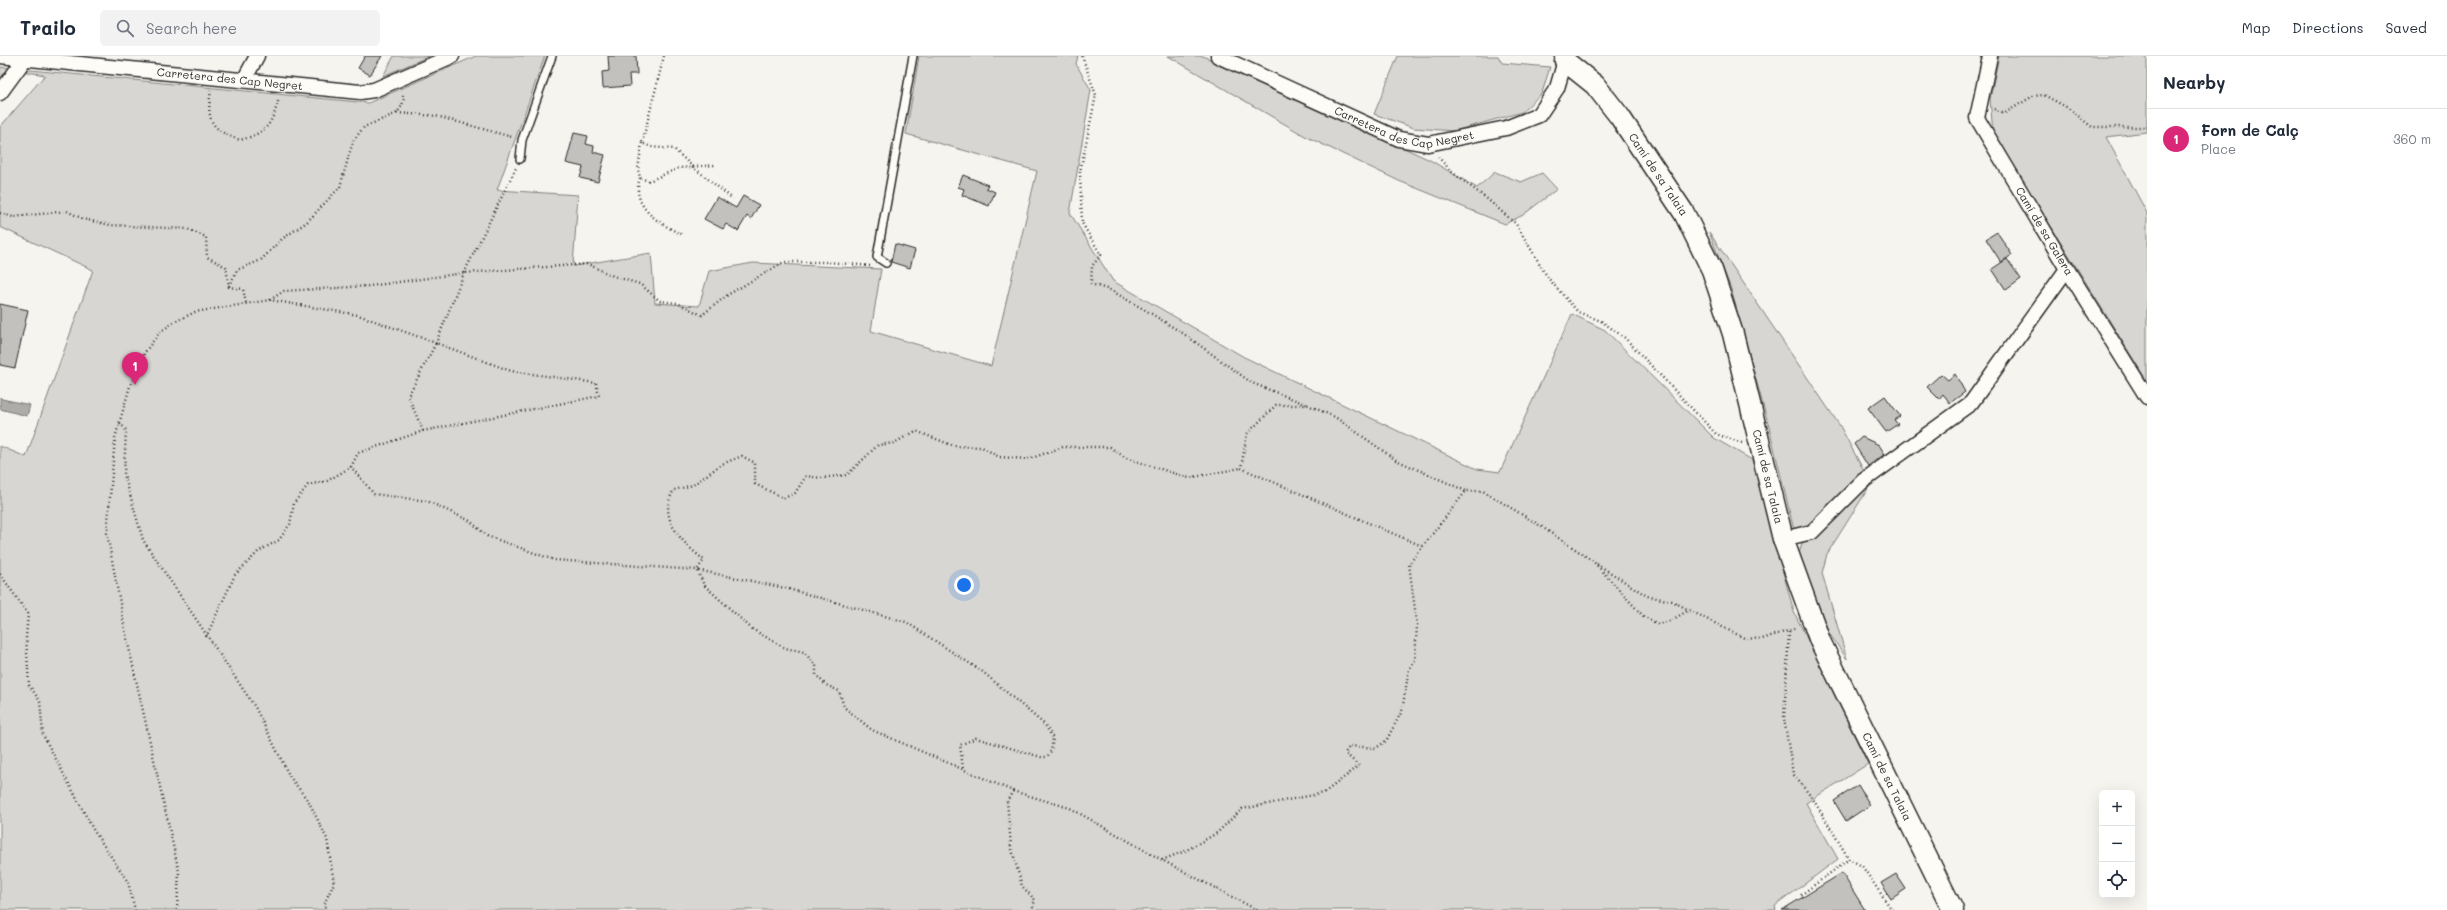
<!DOCTYPE html>
<html lang="en">
<head>
<meta charset="utf-8">
<style>
	:root { --surface:#fff; --page:#f2f2f3; --text:#1f2937; --muted:#747a83; --line:#e0e1e3; --accent:#db2777 }
	body { margin:0; font-family:Mali,sans-serif; background:var(--page); color:var(--text) }
	.controls { position:absolute; right:12px; bottom:12px; display:grid; overflow:hidden; border-radius:6px; box-shadow:0 4px 16px #0002 }
	.controls button { width:36px; height:36px; display:grid; place-items:center; padding:0; border:0; border-bottom:1px solid var(--line); background:var(--surface); color:var(--text); font:20px sans-serif }
	.you { position:absolute; left:964px; top:529px; width:14px; height:14px; margin:-10px; border:3px solid #fff; border-radius:50%; background:#1a73e8; box-shadow:0 0 0 6px #1a73e833 }
	.badge { display:grid; place-items:center; width:26px; height:26px; border-radius:50%; background:var(--accent); color:#fff; font-size:13px; font-weight:700 }
	.pin { position:absolute; translate:-50% -33px; filter:drop-shadow(0 1px 2px #0008) }
	.pin::after { content:''; position:absolute; top:21px; width:14px; height:12px; background:inherit; clip-path:polygon(0 0,100% 0,50% 100%) }
	.list { margin:0; padding:0; list-style:none }
	h2 { display:flex; justify-content:space-between; align-items:center; height:52px; margin:0; padding:0 16px; font-size:17px }
	h2 small { font-size:13px; font-weight:400; color:var(--muted) }
	.list li { display:grid; grid-template-columns:26px 1fr auto; gap:12px; align-items:center; box-sizing:border-box; height:60px; padding:0 16px; border-top:1px solid var(--line) }
	.list b { display:block; font-size:15px; white-space:nowrap }
	.list p { margin:0; font-size:13px; white-space:nowrap; color:var(--muted) }
	.list em { font-size:13px; font-style:normal; color:var(--muted) }
	.icon { flex:none; width:22px; height:22px; fill:none; stroke:currentColor; stroke-width:2; stroke-linecap:round; stroke-linejoin:round }
	.map { position:relative; flex:none; width:2147px; height:854px; overflow:hidden }
	header { display:flex; align-items:center; gap:24px; box-sizing:border-box; height:56px; padding:0 20px; background:var(--surface); border-bottom:1px solid var(--line) }
	header strong { font-size:19px }
	nav { display:flex; gap:22px; margin-inline-start:auto; font-size:14px }
	.search { width:280px; height:36px; background:var(--page); display:flex; align-items:center; gap:10px; box-sizing:border-box; padding:0 14px; border-radius:6px; color:var(--muted); font-size:15px }
	main { display:flex }
	aside { flex:1; background:var(--surface) }
	.map>svg:first-child { display:block }
</style>
</head>
<body>
<header>
<strong>Trailo</strong>
<div class="search"><svg class="icon" aria-label="search" viewBox="0 0 24 24"><circle cx="10" cy="10" r="6"/><path d="M15 15l6 6"/></svg>Search here</div>
<nav><a>Map</a><a>Directions</a><a>Saved</a></nav>
</header>
<main>
<div class="map">
<svg width="2147" height="854" viewBox="0 0 2147 854">
	<rect width="100%" height="100%" fill="#f5f4ef"/>
	<filter id="ink" filterUnits="userSpaceOnUse"><feTurbulence type="fractalNoise" baseFrequency=".025" numOctaves="2"/><feDisplacementMap in="SourceGraphic" scale="8" xChannelSelector="R" yChannelSelector="G"/><feConvolveMatrix kernelMatrix="1 2 1 2 8 2 1 2 1" color-interpolation-filters="sRGB"/></filter>
	<g filter="url(#ink)">
		<path fill="#d7d6d2" stroke="#81807e" d="M 394,0 L 429,0 L 383,20 Z
			M 476,0 L 545,0 L 497,134 L 578,139 L 573,210 L 651,197 L 655,247 L 699,250 L 709,215 L 753,207 L 881,213 L 871,275 L 991,310 L 1037,115 L 906,78 L 919,0 L 1078,0 L 1076,8 L 1091,34 L 1070,157 L 1113,225 L 1244,301 L 1477,413 L 1500,416 L 1572,258 L 1605,274 L 1714,382 L 1752,404 L 1794,556 L 1868,708 L 1806,747 L 1838,803 L 1775,850 L 1776,854 L 0,854 L 0,390 L 26,401 L 93,214 L 0,171 L 0,71 L 45,19 L 15,14 L 0,33 L 0,11 L 368,47 Z
			M 1168,0 L 1203,0 L 1430,104 L 1477,132 L 1495,116 L 1521,126 L 1542,117 L 1557,133 L 1523,159 L 1505,168 L 1399,125 L 1305,80 Z
			M 1398,0 L 1498,0 L 1502,7 L 1550,11 L 1542,37 L 1522,56 L 1454,75 L 1414,72 L 1374,58 Z
			M 1999,0 L 2147,0 L 2147,76 L 2106,81 L 2147,157 L 2147,325 L 1993,77 L 1990,43 Z
			M 1709,176 L 1840,370 L 1865,417 L 1808,470 L 1794,474 L 1768,367 L 1731,233 Z
			M 1871,428 L 1827,498 L 1822,517 L 1847,603 L 1829,577 L 1799,498 L 1802,487 L 1824,471 Z"/>
		<path fill="#adaca9" stroke="#797877" d="M 0,341 L 2,343 L 30,349 L 27,360 L 0,353 Z"/>
		<path fill="#c2c1be" stroke="#2b2b2b" d="M 365,0 L 382,0 L 370,19 L 358,12 Z
			M 608,0 L 636,0 L 637,18 L 629,18 L 630,30 L 603,32 L 602,16 L 609,15 Z
			M 574,77 L 588,80 L 586,88 L 594,90 L 593,96 L 605,99 L 598,126 L 580,122 L 583,111 L 566,107 Z
			M 963,119 L 988,129 L 986,132 L 995,136 L 989,150 L 962,139 L 964,133 L 958,131 Z
			M 743,140 L 759,149 L 751,163 L 747,160 L 738,175 L 726,168 L 723,173 L 704,163 L 717,141 L 736,152 Z
			M 1997,176 L 2012,199 L 2001,206 L 1986,183 Z
			M 895,188 L 915,194 L 910,212 L 891,206 Z
			M 2007,203 L 2021,223 L 2006,234 L 1992,213 Z
			M 0,248 L 28,254 L 15,312 L 0,309 Z
			M 1941,318 L 1948,324 L 1955,318 L 1965,336 L 1950,347 L 1943,338 L 1939,343 L 1927,331 Z
			M 1885,340 L 1900,360 L 1894,364 L 1898,368 L 1886,376 L 1868,352 Z
			M 1862,381 L 1879,389 L 1885,398 L 1868,410 L 1854,388 Z
			M 1858,729 L 1870,749 L 1846,765 L 1834,745 Z
			M 1842,817 L 1865,854 L 1782,854 Z
			M 1896,818 L 1906,833 L 1891,843 L 1881,827 Z"/>
		<g fill="none" stroke-linecap="round" stroke-linejoin="round">
			<g stroke="#2b2b2b" stroke-width="10">
				<path id="lane" d="M 520,103 L 522,84 L 552,0
					M 886,207 L 877,201 L 913,0"/>
			</g>
			<g stroke="#2b2b2b" stroke-width="17">
				<g id="street">
					<path id="s1" d="M 0,0 L 360,36 L 374,34 L 452,0"/>
					<path id="s2" d="M 1218,0 L 1399,83 L 1428,88 L 1506,72 L 1539,59 L 1557,32 L 1565,5 L 1562,0"/>
					<path id="s3" d="M 1990,0 L 1977,62 L 2067,213 L 2147,341"/>
					<path d="M 244,24 L 257,0"/>
					<path d="M 0,37 L 27,0"/>
					<path d="M 1783,483 L 1812,476 L 1863,425 L 1971,347 L 2067,213"/>
				</g>
			</g>
			<g stroke="#2b2b2b" stroke-width="23">
				<g id="secondary">
					<path id="s4" d="M 1565,5 L 1595,29 L 1620,61 L 1684,157 L 1712,214 L 1733,278 L 1783,483 L 1820,585 L 1953,854"/>
				</g>
			</g>
			<path stroke="#2b2b2b" stroke-width="2.5" stroke-dasharray="1 3" stroke-linecap="butt" d="M 664,0 L 642,87 L 651,91 L 674,93 L 693,111 L 733,143
				M 1082,0 L 1096,39 L 1080,116 L 1082,167 L 1101,199 L 1092,210 L 1091,228 L 1110,234 L 1147,255 L 1184,278 L 1252,327 L 1308,349
				M 211,34 C 206,65 211,74 240,84 C 267,77 272,68 279,42
				M 1994,53 L 2005,57 L 2033,40 L 2044,39 L 2068,52 L 2092,71 L 2147,71
				M 397,57 L 436,60 L 512,81
				M 642,87 L 638,113 L 640,122 L 649,125 L 679,112 L 715,109
				M 1438,101 L 1453,117 L 1486,142 L 1516,168 L 1548,222 L 1578,256 L 1601,265 L 1625,282 L 1716,378 L 1742,387
				M 640,122 C 630,151 660,168 681,178
				M 0,157 L 13,161 L 67,155 L 83,163 L 110,169 L 187,173 L 206,181 L 207,201 L 226,211 L 229,231 L 243,233 L 246,247
				M 229,230 L 237,214 L 261,204 L 282,183 L 307,166 L 340,131 L 353,85 L 364,71 L 397,57 L 402,50 L 404,42 L 402,38
				M 270,244 L 284,235 L 370,230 L 464,217 L 588,208 L 613,220 L 640,228 L 660,245 L 677,247 L 702,259 L 729,238 L 784,206 L 828,206 L 871,210
				M 120,367 L 126,374 L 124,418 L 143,484 L 255,651 L 290,721 L 309,746 L 327,783 L 334,827 L 325,846 L 325,854
				M 423,375 L 408,340 L 436,287 L 511,315 L 596,327 L 599,340 L 423,375 L 358,397 L 351,411 L 374,438 L 427,445 L 470,465 L 487,480 L 554,504 L 697,514 L 704,529 L 752,573 L 785,592 L 804,596 L 816,610 L 816,619 L 826,629 L 839,635 L 844,651 L 872,674 L 1013,735 L 1070,752 L 1162,804 L 1257,854
				M 1422,490 L 1241,412 L 1247,378 L 1276,349 L 1308,349 L 1335,361 L 1396,404 L 1466,435
				M 1597,508 L 1647,540 L 1672,545 L 1689,554
				M 0,518 L 28,558 L 26,581 L 29,629 L 40,645 L 43,679 L 94,775 L 128,826 L 135,854
				M 1789,576 L 1784,662 L 1793,718 L 1813,743 L 1849,803 L 1862,810 L 1892,854
				M 206,581 L 235,519 L 259,495 L 279,484 L 290,468 L 294,447 L 308,429 L 327,425 L 351,411
				M 963,712 L 960,689 L 976,682 L 1041,701 L 1047,701 L 1051,695 L 1053,682 L 1045,669 L 983,616 L 906,566 L 785,532 L 697,514 L 704,504 C 683,487 656,462 674,434 L 693,429 L 722,408 L 742,400 L 755,407 L 755,428 L 784,442 L 795,437 L 806,420 L 821,422 L 847,419 L 878,389 L 894,387 L 916,375 L 954,390 L 982,391 L 999,401 L 1029,403 L 1063,391 L 1110,391 L 1126,402 L 1189,422 L 1241,412
				M 1013,735 L 1007,745 L 1011,790 L 1022,830 L 1035,844 L 1032,854
				M 1162,804 L 1185,795 L 1217,777 L 1242,753 L 1324,737 L 1359,710 L 1345,697 L 1350,690 L 1376,692 L 1386,685 L 1402,655 L 1409,613 L 1415,604 L 1417,569 L 1409,508 L 1466,435 L 1483,435 L 1536,467 L 1593,505 L 1643,560 L 1658,568 L 1670,565 L 1689,554 L 1744,582 L 1762,583 L 1797,572
				M 1801,839 L 1849,803
				M 177,854 L 179,816 L 125,574 L 107,477 L 115,382 L 130,330 L 145,296 L 159,277 L 174,266 L 195,256 L 270,244 L 358,259 L 436,287 L 464,217 L 516,112"/>
			<use href="#lane" stroke="#fdfcf7" stroke-width="7"/>
			<use href="#street" stroke="#fdfcf7" stroke-width="14"/>
			<use href="#secondary" stroke="#fdfcf7" stroke-width="20"/>
		</g>
	</g>
	<g text-anchor="middle" stroke-width="3" stroke-linejoin="round" paint-order="stroke">
		<g font-size="11" fill="#2b2b2b" stroke="#fdfcf7">
			<text dy="4" stroke="none"><textPath href="#s1" startOffset="231">Carretera des Cap Negret</textPath></text>
			<text dy="4" stroke="none"><textPath href="#s2" startOffset="202">Carretera des Cap Negret</textPath></text>
			<text dy="4" stroke="none"><textPath href="#s4" startOffset="148">Camí de sa Talaia</textPath></text>
			<text dy="4" stroke="none"><textPath href="#s3" startOffset="195">Camí de sa Galera</textPath></text>
			<text dy="4" stroke="none"><textPath href="#s4" startOffset="472">Camí de sa Talaia</textPath></text>
			<text dy="4" stroke="none"><textPath href="#s4" startOffset="796">Camí de sa Talaia</textPath></text>
		</g>
	</g>
</svg>
<div class="controls">
<button>+</button>
<button>−</button>
<button><svg class="icon" aria-label="locate" viewBox="0 0 24 24"><circle cx="12" cy="12" r="6"/><path d="M12 2v4M12 18v4M2 12h4M18 12h4"/></svg></button>
</div>
<div class="you"></div>
<div class="pin badge" style="left:135px;top:329px">1</div>
</div>
<aside>
<h2>Nearby<small></small></h2>
<ul class="list">
<li><span class="badge">1</span><div><b>Forn de Calç</b><p>Place</p></div><em>360 m</em></li>
</ul>
</aside>
</main>
</body>
</html>
